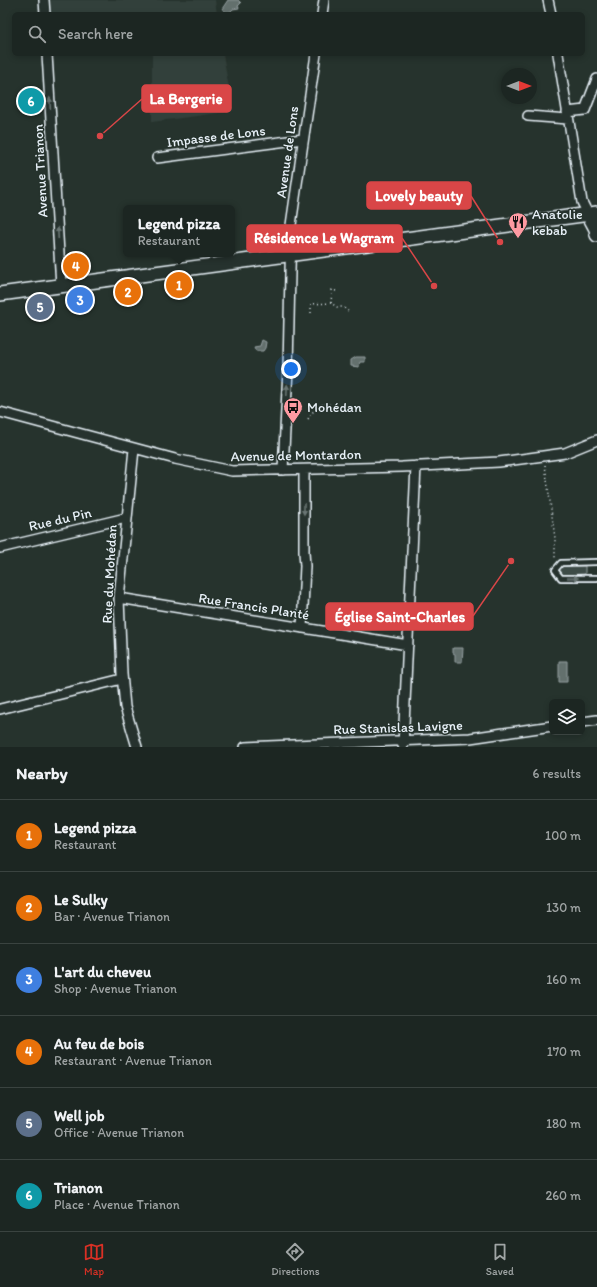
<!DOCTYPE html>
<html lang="en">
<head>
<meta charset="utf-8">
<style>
	:root { --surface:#1c2622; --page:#29322f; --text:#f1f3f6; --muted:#a0a5a5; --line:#3a4340; --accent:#d93025 }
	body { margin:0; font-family:Itim,sans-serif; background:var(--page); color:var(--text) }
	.controls { position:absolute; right:12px; bottom:12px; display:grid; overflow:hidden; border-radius:6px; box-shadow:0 2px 6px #0003 }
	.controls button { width:36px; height:36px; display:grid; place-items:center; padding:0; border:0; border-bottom:1px solid var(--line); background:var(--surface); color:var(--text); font:20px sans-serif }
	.compass { position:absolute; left:501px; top:68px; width:36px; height:36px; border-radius:50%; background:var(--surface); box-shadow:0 2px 6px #0003; rotate:90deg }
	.you { position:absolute; left:291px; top:369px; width:14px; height:14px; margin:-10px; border:3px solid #fff; border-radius:50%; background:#1a73e8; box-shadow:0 0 0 6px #1a73e833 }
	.badge { display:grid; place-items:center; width:26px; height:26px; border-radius:50%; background:var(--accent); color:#fff; font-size:13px; font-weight:700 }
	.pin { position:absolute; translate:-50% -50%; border:2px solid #fff; box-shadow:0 1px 4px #0006 }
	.popup { position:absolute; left:123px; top:205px; width:112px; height:52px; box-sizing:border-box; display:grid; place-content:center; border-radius:6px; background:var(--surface); filter:drop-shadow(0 1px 3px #0005); font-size:13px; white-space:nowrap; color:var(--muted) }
	.popup b { font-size:15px; color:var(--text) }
	.popup::after { content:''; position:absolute; left:50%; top:100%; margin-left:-8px; border:8px solid transparent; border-top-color:var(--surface) }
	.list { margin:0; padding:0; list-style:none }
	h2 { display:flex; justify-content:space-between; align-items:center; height:52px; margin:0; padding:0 16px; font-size:17px }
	h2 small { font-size:13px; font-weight:400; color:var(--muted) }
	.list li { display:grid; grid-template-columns:26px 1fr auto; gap:12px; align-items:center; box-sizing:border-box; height:72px; padding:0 16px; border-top:1px solid var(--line) }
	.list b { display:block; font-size:15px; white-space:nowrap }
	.list p { margin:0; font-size:13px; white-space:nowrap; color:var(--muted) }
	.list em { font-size:13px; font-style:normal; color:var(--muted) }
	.icon { flex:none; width:22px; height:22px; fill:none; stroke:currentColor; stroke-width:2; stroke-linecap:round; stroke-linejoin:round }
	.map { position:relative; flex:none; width:597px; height:747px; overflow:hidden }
	.search { position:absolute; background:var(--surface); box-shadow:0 2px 6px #0003; left:12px; right:12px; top:12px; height:44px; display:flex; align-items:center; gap:10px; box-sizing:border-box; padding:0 14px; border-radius:6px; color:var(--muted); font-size:15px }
	.sheet { height:484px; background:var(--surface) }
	nav { display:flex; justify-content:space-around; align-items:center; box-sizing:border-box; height:56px; border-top:1px solid var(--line); background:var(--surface); font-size:11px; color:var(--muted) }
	nav a { display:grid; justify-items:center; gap:2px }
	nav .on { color:var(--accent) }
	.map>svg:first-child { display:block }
</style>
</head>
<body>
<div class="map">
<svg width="597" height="747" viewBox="0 0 597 747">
	<rect width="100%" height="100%" fill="#26332d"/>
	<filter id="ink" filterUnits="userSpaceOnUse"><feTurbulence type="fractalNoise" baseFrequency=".025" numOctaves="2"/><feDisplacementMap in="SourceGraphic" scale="8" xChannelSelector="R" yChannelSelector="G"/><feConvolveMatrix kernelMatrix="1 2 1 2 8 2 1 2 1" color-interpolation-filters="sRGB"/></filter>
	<g filter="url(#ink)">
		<path fill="#333f3a" d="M 50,0 L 215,0 L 217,14 L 51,14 Z
			M 152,54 L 223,54 L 233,111 L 152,122 Z"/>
		<path fill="#3e4b47" stroke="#939ea0" d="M 561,566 L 585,566 L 585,574 L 562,575 L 559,572 L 559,569 Z"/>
		<path fill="#636f6d" stroke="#98a3a5" d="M 228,0 L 238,0 L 241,3 L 238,6 L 239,8 L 233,9 L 228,14 L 222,9 Z
			M 262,340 L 266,342 L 265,348 L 263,351 L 256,351 L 254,347 L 260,346 Z
			M 356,357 L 365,357 L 365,362 L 360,362 L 359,367 L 351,366 L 351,360 Z
			M 453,648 L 463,648 L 462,662 L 455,662 L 455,654 L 453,653 Z
			M 559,661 L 567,661 L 567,682 L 559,682 Z"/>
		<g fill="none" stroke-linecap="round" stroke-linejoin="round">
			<g stroke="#e8f1f8" stroke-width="8">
				<path id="lane" d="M 597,562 L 561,563 L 555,570 L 561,578 L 597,578"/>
			</g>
			<g stroke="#e8f1f8" stroke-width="12">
				<path id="street" d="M 44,0 L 45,14
					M 548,0 L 551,14
					M 322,14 L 324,0
					M 47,54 L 61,286
					M 558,54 L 582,202 L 588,214
					M 567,112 L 585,110 L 597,79
					M 528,116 L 568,119
					M 157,158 L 303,139
					M 0,412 L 175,459 L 232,471 L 402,467 L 499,462 L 565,453 L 597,440
					M 134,449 L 119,598 L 122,674 L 125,707 L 137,747
					M 283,470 L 288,369 L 291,225 L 316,54
					M 0,548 L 126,518
					M 119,598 L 408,645
					M 302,628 L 305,566 L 304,552 L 304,470
					M 0,709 L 122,679
					M 582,722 L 597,720
					M 403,746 L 416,466
					M 245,747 L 470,738 L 552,726"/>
			</g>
			<g stroke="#e8f1f8" stroke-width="16">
				<path id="secondary" d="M 588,214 L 596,229 L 597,235
					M 0,294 L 597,213"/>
			</g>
			<path stroke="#e8f1f8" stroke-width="1.5" stroke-dasharray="1 3" stroke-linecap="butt" d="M 336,291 L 332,290 L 331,303 L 337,307 L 343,307 L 348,311
				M 311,313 L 311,304 L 331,303
				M 308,419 C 314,410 318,403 330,404
				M 545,465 L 555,538 L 555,559"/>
			<use href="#lane" stroke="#26332d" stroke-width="4.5"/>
			<use href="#street" stroke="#26332d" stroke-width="9"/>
			<use href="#secondary" stroke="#26332d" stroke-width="13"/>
		</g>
		<defs><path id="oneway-solid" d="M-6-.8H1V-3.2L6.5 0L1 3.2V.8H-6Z"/></defs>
		<g fill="#6a7674">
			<use href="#oneway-solid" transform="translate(50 103) rotate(-93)"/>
			<use href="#oneway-solid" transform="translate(58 233) rotate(-93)"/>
			<use href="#oneway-solid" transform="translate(287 390) rotate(-88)"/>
			<use href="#oneway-solid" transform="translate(304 509) rotate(90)"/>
			<use href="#oneway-solid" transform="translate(573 578)"/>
		</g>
	</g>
	<defs>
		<g id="restaurant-pin" transform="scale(1)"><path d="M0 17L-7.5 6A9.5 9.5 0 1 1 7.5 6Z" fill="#ff9aa2" stroke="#26332d"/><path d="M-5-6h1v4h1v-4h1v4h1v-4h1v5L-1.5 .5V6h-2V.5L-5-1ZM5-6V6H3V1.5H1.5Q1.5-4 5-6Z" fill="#111"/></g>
		<g id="bus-pin" transform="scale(1)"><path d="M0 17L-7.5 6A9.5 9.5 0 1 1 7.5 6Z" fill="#ff9aa2" stroke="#26332d"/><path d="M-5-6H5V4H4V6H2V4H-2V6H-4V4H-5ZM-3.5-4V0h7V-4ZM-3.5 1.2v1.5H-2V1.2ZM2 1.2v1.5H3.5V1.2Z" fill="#111"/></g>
	</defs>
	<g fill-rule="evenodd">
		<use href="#restaurant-pin" x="518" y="222"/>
		<use href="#bus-pin" x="293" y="407"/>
	</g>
	<g text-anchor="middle" stroke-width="3" stroke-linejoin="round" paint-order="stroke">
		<g font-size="14" fill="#e8f1f8" stroke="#26332d">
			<text transform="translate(216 136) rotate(-7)" y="5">Impasse de Lons</text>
			<text transform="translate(287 152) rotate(-82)" y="5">Avenue de Lons</text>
			<text transform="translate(40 171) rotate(-93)" y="5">Avenue Trianon</text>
			<text transform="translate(296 455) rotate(-1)" y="5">Avenue de Montardon</text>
			<text transform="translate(60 519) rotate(-13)" y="5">Rue du Pin</text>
			<text transform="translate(109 574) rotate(-87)" y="5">Rue du Mohédan</text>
			<text transform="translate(254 606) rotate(9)" y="5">Rue Francis Planté</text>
			<text transform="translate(398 727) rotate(-2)" y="5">Rue Stanislas Lavigne</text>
		</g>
		<g font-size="14" fill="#e8f1f8" stroke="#26332d" text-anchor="start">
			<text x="532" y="219">Anatolie<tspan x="532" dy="16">kebab</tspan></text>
			<text x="307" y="412">Mohédan</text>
		</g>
	</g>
	<path fill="none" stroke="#d94647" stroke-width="1.5" d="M100 136L142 99M500 242L471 196M434 286L402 238M511 561L473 616"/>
	<g fill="#d94647" stroke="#26332d" stroke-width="1.5">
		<circle cx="100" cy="136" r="4"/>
		<circle cx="500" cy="242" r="4"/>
		<circle cx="434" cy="286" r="4"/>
		<circle cx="511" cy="561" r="4"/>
	</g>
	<g fill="#d94647" stroke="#d94647" stroke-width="1.5">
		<rect x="142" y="85" width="89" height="27" rx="4"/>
		<rect x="367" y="182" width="104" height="27" rx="4"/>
		<rect x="247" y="225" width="155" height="27" rx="4"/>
		<rect x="326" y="603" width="147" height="27" rx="4"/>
	</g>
	<g font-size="15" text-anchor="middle" font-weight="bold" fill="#fff">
		<text x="186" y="104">La Bergerie</text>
		<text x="419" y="201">Lovely beauty</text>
		<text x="324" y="243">Résidence Le Wagram</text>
		<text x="400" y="622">Église Saint-Charles</text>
	</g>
</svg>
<div class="controls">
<button><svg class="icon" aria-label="layers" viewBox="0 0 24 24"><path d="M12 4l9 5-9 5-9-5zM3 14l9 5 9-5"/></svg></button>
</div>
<svg class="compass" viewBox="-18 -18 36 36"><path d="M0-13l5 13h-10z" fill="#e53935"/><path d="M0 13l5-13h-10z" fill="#a0a5a5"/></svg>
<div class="you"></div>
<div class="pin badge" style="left:179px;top:285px;background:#e8710a">1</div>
<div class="popup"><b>Legend pizza</b>Restaurant</div>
<div class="pin badge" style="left:128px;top:292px;background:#e8710a">2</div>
<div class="pin badge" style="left:80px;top:300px;background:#3f7fe0">3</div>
<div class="pin badge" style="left:76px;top:266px;background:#e8710a">4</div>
<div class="pin badge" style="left:40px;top:307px;background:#5c6f8a">5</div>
<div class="pin badge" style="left:31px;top:101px;background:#0f9aa8">6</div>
<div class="search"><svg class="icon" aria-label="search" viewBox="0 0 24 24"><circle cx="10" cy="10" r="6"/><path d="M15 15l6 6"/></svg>Search here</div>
</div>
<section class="sheet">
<h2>Nearby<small>6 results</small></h2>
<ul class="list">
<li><span class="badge" style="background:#e8710a">1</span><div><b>Legend pizza</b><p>Restaurant</p></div><em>100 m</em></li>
<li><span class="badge" style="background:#e8710a">2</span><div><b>Le Sulky</b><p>Bar · Avenue Trianon</p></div><em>130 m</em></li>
<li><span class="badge" style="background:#3f7fe0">3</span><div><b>L'art du cheveu</b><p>Shop · Avenue Trianon</p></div><em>160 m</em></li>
<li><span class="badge" style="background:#e8710a">4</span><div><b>Au feu de bois</b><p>Restaurant · Avenue Trianon</p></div><em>170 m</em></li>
<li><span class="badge" style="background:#5c6f8a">5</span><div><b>Well job</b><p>Office · Avenue Trianon</p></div><em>180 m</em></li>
<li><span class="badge" style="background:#0f9aa8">6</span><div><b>Trianon</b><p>Place · Avenue Trianon</p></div><em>260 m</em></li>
</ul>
</section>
<nav>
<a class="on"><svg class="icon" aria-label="map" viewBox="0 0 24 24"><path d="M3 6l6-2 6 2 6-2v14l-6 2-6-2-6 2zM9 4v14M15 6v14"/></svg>Map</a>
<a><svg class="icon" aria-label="directions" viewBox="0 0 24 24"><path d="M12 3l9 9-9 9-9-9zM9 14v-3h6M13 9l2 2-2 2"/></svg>Directions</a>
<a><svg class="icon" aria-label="saved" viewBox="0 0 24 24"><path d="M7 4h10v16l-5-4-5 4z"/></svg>Saved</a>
</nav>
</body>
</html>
